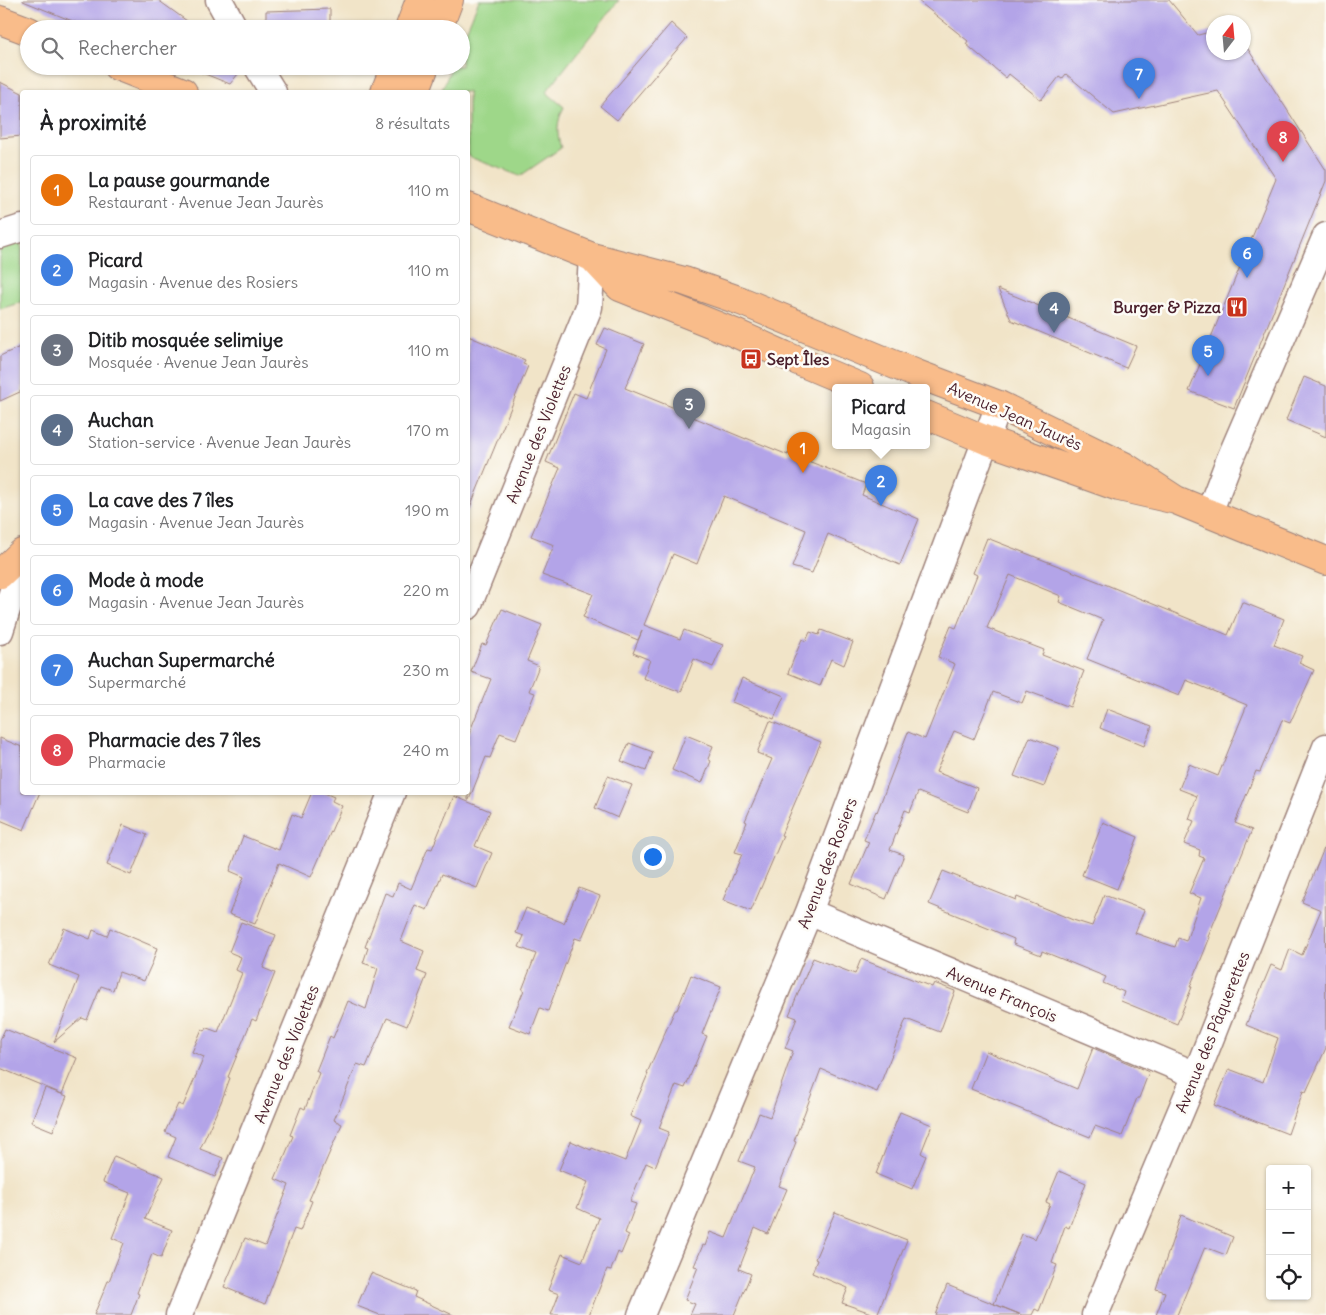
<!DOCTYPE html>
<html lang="fr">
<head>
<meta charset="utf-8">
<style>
	:root { --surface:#fff; --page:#f6f6f6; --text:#202124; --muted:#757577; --line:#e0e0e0; --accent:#0f766e }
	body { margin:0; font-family:Delius,sans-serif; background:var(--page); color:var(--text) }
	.controls { position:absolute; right:15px; bottom:15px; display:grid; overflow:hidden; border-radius:5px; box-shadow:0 1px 4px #0004 }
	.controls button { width:45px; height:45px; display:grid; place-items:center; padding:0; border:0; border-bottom:1px solid var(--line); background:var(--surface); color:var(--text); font:25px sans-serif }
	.compass { position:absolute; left:1206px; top:15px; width:45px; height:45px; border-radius:50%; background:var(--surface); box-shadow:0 1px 4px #0004; rotate:16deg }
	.you { position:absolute; left:652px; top:856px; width:18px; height:18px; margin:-12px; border:4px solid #fff; border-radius:50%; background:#1a73e8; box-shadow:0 0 0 8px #1a73e833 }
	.badge { display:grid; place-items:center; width:32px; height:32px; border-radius:50%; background:var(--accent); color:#fff; font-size:16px; font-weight:700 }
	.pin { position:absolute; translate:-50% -41px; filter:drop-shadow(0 1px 2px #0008) }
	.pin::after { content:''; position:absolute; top:26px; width:18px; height:15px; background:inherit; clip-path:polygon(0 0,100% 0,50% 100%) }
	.popup { position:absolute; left:832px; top:384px; width:98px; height:65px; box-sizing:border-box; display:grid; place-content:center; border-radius:5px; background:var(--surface); filter:drop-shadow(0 1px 4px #0005); font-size:16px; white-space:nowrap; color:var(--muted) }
	.popup b { font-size:19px; color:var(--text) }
	.popup::after { content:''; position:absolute; left:50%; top:100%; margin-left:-10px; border:10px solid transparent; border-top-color:var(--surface) }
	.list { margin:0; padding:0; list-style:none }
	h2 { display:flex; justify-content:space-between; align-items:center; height:65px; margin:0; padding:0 20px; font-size:21px }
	h2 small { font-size:16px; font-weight:400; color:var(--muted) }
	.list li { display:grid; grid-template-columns:32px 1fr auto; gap:15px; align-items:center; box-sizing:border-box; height:70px; margin:0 10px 10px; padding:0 10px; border:1px solid var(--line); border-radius:5px }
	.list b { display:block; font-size:19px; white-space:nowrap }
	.list p { margin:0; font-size:16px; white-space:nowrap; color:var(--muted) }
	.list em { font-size:16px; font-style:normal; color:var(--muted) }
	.icon { flex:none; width:28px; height:28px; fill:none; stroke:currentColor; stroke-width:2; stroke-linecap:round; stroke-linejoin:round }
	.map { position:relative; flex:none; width:1326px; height:1315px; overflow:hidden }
	.search { position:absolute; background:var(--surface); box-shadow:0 1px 4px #0004; left:20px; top:20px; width:450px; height:55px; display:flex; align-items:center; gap:12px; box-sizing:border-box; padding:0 18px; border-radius:28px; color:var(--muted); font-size:19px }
	.panel { position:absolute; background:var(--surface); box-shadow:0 1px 4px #0004; left:20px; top:90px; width:450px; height:705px; border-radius:5px }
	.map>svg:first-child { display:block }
</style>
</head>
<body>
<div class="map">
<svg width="1326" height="1315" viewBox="0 0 1326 1315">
	<rect width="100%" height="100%" fill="#fdfcf7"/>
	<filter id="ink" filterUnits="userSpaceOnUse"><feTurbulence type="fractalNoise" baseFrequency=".02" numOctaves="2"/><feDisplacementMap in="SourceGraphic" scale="10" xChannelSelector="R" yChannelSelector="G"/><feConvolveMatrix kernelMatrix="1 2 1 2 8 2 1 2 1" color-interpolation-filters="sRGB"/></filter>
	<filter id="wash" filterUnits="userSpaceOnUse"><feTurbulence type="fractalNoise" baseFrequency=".0096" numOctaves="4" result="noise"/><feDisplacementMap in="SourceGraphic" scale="20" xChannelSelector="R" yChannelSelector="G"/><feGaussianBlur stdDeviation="1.12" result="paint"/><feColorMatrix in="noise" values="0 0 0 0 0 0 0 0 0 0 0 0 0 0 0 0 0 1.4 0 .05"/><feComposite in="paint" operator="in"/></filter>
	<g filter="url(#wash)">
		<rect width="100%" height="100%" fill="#f1e4c8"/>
		<path fill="#9ed789" stroke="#747b5a" d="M 479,0 L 619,0 L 546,92 L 564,107 C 557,121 556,133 561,148 L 520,176 L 472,158 L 468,154 L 468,92 L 441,92 L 452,66 L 461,66 L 461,43 Z
			M 22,228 L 22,302 L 0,309 L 0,235 Z"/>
		<g id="blocks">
			<path fill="#b3a4e8" d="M 23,0 L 158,0 L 198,29 L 92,29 L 23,1 Z
				M 917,0 L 1169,0 L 1198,35 L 1214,31 L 1214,52 L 1244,52 L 1244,43 L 1326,170 L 1326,181 L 1234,408 L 1189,391 L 1276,179 L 1218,91 L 1114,114 L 1066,74 L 1062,79 L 1059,77 L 1041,100 L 1009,74 L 1006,78 L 966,44 L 968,41 Z
				M 330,9 L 330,29 L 266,29 L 266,11 Z
				M 671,23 L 687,38 L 617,120 L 600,106 Z
				M 185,66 L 241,66 L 242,69 L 230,84 Z
				M 0,82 L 22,93 L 22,136 L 0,138 Z
				M 998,289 L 1136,346 L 1126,368 L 1011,320 Z
				M 605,328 L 644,344 L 625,388 L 677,409 L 676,410 L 746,439 L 746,438 L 788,455 L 788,453 L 866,484 L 862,495 L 919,519 L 900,565 L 828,534 L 812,573 L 792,567 L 806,530 L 724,496 L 710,530 L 697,564 L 673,554 L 644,625 L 680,639 L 684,630 L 723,645 L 713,667 L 694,659 L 681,692 L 643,678 L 650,660 L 633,653 L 642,631 L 638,640 L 583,617 L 593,594 L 542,575 L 554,545 L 531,536 L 560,468 L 546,462 L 574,393 L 586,398 L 606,349 L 597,345 Z
				M 468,336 L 525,360 L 523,364 L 528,366 L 468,512 Z
				M 22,346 L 22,391 L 0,401 L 0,356 Z
				M 1304,377 L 1326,386 L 1326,437 L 1286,420 Z
				M 987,538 L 1107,585 L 1228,635 L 1242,602 L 1284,619 L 1274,645 L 1302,656 L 1299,663 L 1314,670 L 1290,723 L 1282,720 L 1260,772 L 1256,771 L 1235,823 L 1252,830 L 1208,937 L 1210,937 L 1190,987 L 1192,987 L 1177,1024 L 1121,1001 L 1124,992 L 1103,983 L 1106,977 L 1042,951 L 1041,955 L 1013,944 L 1014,939 L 929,904 L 943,871 L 1016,900 L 1017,897 L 1073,920 L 1092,926 L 1104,895 L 1144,910 L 1135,933 L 1175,947 L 1178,938 L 1186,941 L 1201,898 L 1189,893 L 1204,858 L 1199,856 L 1200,850 L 1184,844 L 1194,821 L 1189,819 L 1197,796 L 1179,789 L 1189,764 L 1218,776 L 1247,705 L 1186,680 L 1179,696 L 1087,659 L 1103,620 L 1059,602 L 1061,596 L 1010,575 L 987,628 L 1044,650 L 1042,655 L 1084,671 L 1070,707 L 1027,691 L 1022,703 L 993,692 L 974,739 L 954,731 L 936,772 L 977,788 L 968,812 L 918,792 L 910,812 L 905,810 L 890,850 L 904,855 L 886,899 L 851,884 L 869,842 L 864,840 L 876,811 L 877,812 L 908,732 L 925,739 L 955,664 L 938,657 L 951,626 L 956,628 L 977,575 L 973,573 Z
				M 502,609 L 542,625 L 527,661 L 539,666 L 529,691 L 535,693 L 516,739 L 500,733 L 490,758 L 486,757 L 469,800 L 468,800 L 468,736 L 491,679 L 471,672 L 482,644 L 486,645 Z
				M 821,630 L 853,642 L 844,665 L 831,659 L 820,686 L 788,673 L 802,639 L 806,641 L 810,632 L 819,635 Z
				M 742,678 L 784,696 L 774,719 L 732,702 Z
				M 1107,709 L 1152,726 L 1144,746 L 1100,728 Z
				M 770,721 L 821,742 L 781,835 L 783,836 L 751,911 L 723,900 L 742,854 L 735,852 L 747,822 L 745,821 L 772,759 L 757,753 Z
				M 686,735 L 713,746 L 708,759 L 711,761 L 702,783 L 672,770 Z
				M 1030,737 L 1059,748 L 1044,787 L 1014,776 Z
				M 0,738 L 22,747 L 22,792 L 40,792 L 24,830 L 0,820 Z
				M 629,743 L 653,752 L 646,771 L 621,761 Z
				M 608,776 L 632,785 L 618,818 L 595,808 Z
				M 312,792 L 322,792 L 334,797 L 332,801 L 342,806 L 311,877 L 279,863 L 255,924 L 229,914 L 244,877 L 230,871 L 243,836 L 279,850 L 292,814 L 301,818 Z
				M 454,796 L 490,811 L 475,846 L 492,853 L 477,888 L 442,874 L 427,910 L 415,905 L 401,941 L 424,951 L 417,971 L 427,975 L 407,1026 L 387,1018 L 366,1067 L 357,1064 L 334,1120 L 342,1124 L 309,1200 L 312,1201 L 300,1231 L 294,1229 L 265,1304 L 224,1287 L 245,1238 L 265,1246 L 289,1185 L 275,1179 L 293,1136 L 290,1135 L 301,1107 L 305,1109 L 319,1073 L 316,1071 L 330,1036 L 333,1038 L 348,1001 L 366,1009 L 378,968 L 363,963 L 368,948 L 365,947 L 385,893 L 393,896 L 398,883 L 411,889 L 428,848 L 432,849 Z
				M 1103,822 L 1138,837 L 1117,889 L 1082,875 Z
				M 123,825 L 147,835 L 131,875 L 107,865 Z
				M 1325,846 L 1326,1048 L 1306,1092 L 1303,1091 L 1288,1134 L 1214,1105 L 1229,1069 L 1263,1082 L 1278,1038 L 1246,1025 L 1271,965 L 1282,970 L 1290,949 L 1302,955 L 1321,910 L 1302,902 Z
				M 579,888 L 600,896 L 581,940 L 575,938 L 548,1011 L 540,1008 L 530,1034 L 509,1026 L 524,990 L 522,990 L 536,954 L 519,947 L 524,936 L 516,933 L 526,908 L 564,923 Z
				M 241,922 L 276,935 L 263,968 L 275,973 L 256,1021 L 252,1019 L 228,1077 L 230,1078 L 221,1102 L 200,1149 L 223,1158 L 215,1177 L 168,1157 L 176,1137 L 165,1132 L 178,1104 L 183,1106 L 204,1057 L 192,1052 L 202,1029 L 205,1031 L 207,1028 L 218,1032 L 242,973 L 236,970 L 241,957 L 229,952 Z
				M 64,928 L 90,939 L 93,930 L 107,936 L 110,928 L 157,948 L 153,961 L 144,981 L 119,972 L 113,990 L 101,986 L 87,1020 L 82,1018 L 54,1042 L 79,977 L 49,965 Z
				M 813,958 L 855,974 L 861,959 L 932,987 L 934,983 L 955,991 L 940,1032 L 906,1019 L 877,1092 L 821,1069 L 794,1141 L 796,1142 L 779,1186 L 787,1189 L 768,1234 L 755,1228 L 739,1269 L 751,1274 L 734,1315 L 690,1315 L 695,1304 L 685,1300 L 698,1267 L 694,1266 L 703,1245 L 705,1246 L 710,1232 L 726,1238 L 755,1167 L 739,1161 L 759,1113 L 770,1117 L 793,1051 L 785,1048 L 797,1018 L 789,1015 Z
				M 691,975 L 721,987 L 702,1034 L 707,1036 L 685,1088 L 676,1085 L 659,1128 L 669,1132 L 655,1167 L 646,1163 L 630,1202 L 636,1204 L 625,1233 L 629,1235 L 621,1254 L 618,1252 L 611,1270 L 607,1269 L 589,1315 L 551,1315 L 559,1294 L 548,1290 L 562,1254 L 582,1262 L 599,1218 L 577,1208 L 588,1182 L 559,1170 L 571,1141 L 591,1150 L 592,1148 L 625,1161 L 641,1121 L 630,1116 L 648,1074 L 647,1073 L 675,1010 L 677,1010 Z
				M 5,1029 L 77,1058 L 62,1094 L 0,1068 L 0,1040 Z
				M 1093,1048 L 1149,1072 L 1139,1098 L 1137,1098 L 1122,1136 L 1095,1126 L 1090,1137 L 971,1089 L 986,1051 L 1077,1089 Z
				M 45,1088 L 67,1096 L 53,1131 L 31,1122 Z
				M 900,1112 L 932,1125 L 921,1153 L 926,1156 L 912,1189 L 876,1174 Z
				M 114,1156 L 164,1177 L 145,1219 L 172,1230 L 161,1258 L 152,1254 L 137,1293 L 139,1294 L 131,1315 L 94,1315 L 108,1281 L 109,1281 L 124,1243 L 112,1238 L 130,1193 L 103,1182 Z
				M 1059,1171 L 1086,1183 L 1069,1228 L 1065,1226 L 1052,1263 L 1057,1265 L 1039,1311 L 1035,1309 L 1032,1315 L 1022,1315 L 994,1304 L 1022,1234 L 1035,1239 L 1050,1204 L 1046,1202 Z
				M 835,1212 L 907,1240 L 877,1315 L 842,1303 L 848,1288 L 812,1273 L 817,1260 L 815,1259 Z
				M 1181,1215 L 1233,1237 L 1226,1255 L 1205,1247 L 1177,1315 L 1156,1315 L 1165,1292 L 1156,1289 Z
				M 371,1273 L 416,1291 L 414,1297 L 453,1315 L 380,1315 L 357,1306 Z
				M 947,1285 L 1019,1314 L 1019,1315 L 935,1315 Z"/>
		</g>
	</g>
	<g filter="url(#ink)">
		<use href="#blocks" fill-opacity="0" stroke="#9e827a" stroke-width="1"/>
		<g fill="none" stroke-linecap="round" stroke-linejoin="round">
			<g stroke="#9e827a" stroke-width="29">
				<path id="minor" d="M 219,0 L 235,29
					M 257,66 L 273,92
					M 0,235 L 22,228
					M 1209,513 L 1229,461 L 1326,236
					M 468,606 L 589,307 L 592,257
					M 0,631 L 22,563
					M 809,912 L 1196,1075
					M 179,1315 L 392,792
					M 641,1315 L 809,912 L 999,405
					M 1095,1315 L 1196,1075 L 1326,747"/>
			</g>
			<g stroke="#9e827a" stroke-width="30">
				<path id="major" d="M 0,20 L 29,31
					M 409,29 L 420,0
					M 438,29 L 449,0
					M 117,66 L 183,92
					M 385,92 L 395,66
					M 415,92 L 425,66
					M 468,207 L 592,257 L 684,281 L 741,301 L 917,374 L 999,405 L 1124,466 L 1176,500
					M 592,257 L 620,287 L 735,333 L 784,355 L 860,387
					M 926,415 L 986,440 L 1119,487 L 1176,500 L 1326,561
					M 0,574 L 22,553"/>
			</g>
			<use href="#minor" stroke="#fff" stroke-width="26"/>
			<use href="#major" stroke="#f9bc8a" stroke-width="28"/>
		</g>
	</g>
	<defs>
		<g id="restaurant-square" transform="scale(1.125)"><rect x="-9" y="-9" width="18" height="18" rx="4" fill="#c8321e" stroke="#fdfcf7"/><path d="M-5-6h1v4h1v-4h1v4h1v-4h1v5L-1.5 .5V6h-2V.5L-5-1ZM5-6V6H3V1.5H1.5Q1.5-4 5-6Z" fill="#fff"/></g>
		<g id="bus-square" transform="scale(1.125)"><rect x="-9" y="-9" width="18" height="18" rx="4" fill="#c8321e" stroke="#fdfcf7"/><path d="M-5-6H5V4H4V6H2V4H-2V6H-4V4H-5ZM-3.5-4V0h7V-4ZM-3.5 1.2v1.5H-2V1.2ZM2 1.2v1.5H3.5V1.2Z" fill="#fff"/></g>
	</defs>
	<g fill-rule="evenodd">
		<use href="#restaurant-square" x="1237" y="307"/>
		<use href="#bus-square" x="751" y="359"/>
	</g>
	<g text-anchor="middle" stroke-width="5" stroke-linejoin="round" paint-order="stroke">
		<g font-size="16" font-weight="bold" fill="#4a1f2b" stroke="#fdfcf7" text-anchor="end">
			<text x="1221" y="313">Burger &amp; Pizza</text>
			<text x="767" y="365" text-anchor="start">Sept Îles</text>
		</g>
		<g font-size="16" fill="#4a1f2b" stroke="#fdfcf7">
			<text transform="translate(1015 416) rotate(24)" y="6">Avenue Jean Jaurès</text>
			<text transform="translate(538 434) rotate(-68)" y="6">Avenue des Violettes</text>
			<text transform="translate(827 863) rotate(-69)" y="6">Avenue des Rosiers</text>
			<text transform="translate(1002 994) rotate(23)" y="6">Avenue François</text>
			<text transform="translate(1212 1032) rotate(-68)" y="6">Avenue des Pâquerettes</text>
			<text transform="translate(286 1054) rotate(-68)" y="6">Avenue des Violettes</text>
		</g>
	</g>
</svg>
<div class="controls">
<button>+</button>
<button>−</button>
<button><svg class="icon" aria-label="locate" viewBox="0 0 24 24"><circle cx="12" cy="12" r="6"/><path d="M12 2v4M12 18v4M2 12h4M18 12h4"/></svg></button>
</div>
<svg class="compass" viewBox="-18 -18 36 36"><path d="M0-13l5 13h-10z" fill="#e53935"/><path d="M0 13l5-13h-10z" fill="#757577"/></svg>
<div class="you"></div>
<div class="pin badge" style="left:803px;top:473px;background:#e8710a">1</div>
<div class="pin badge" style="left:881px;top:506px;background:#3f7fe0">2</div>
<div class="popup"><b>Picard</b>Magasin</div>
<div class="pin badge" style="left:689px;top:429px;background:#6b7280">3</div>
<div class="pin badge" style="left:1054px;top:333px;background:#5c6f8a">4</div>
<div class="pin badge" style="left:1208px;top:376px;background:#3f7fe0">5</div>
<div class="pin badge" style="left:1247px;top:278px;background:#3f7fe0">6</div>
<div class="pin badge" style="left:1139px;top:99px;background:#3f7fe0">7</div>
<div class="pin badge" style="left:1283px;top:162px;background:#e0444e">8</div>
<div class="search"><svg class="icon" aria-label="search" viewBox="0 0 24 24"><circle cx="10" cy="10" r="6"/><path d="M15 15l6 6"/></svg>Rechercher</div>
<section class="panel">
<h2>À proximité<small>8 résultats</small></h2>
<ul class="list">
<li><span class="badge" style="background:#e8710a">1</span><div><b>La pause gourmande</b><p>Restaurant · Avenue Jean Jaurès</p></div><em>110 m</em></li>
<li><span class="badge" style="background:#3f7fe0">2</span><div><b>Picard</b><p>Magasin · Avenue des Rosiers</p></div><em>110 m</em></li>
<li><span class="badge" style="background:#6b7280">3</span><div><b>Ditib mosquée selimiye</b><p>Mosquée · Avenue Jean Jaurès</p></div><em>110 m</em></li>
<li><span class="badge" style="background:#5c6f8a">4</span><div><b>Auchan</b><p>Station-service · Avenue Jean Jaurès</p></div><em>170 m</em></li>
<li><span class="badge" style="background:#3f7fe0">5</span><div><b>La cave des 7 îles</b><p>Magasin · Avenue Jean Jaurès</p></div><em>190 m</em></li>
<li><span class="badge" style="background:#3f7fe0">6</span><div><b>Mode à mode</b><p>Magasin · Avenue Jean Jaurès</p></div><em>220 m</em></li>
<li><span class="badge" style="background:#3f7fe0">7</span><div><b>Auchan Supermarché</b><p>Supermarché</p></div><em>230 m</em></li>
<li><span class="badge" style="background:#e0444e">8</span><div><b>Pharmacie des 7 îles</b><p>Pharmacie</p></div><em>240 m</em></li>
</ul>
</section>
</div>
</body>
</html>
